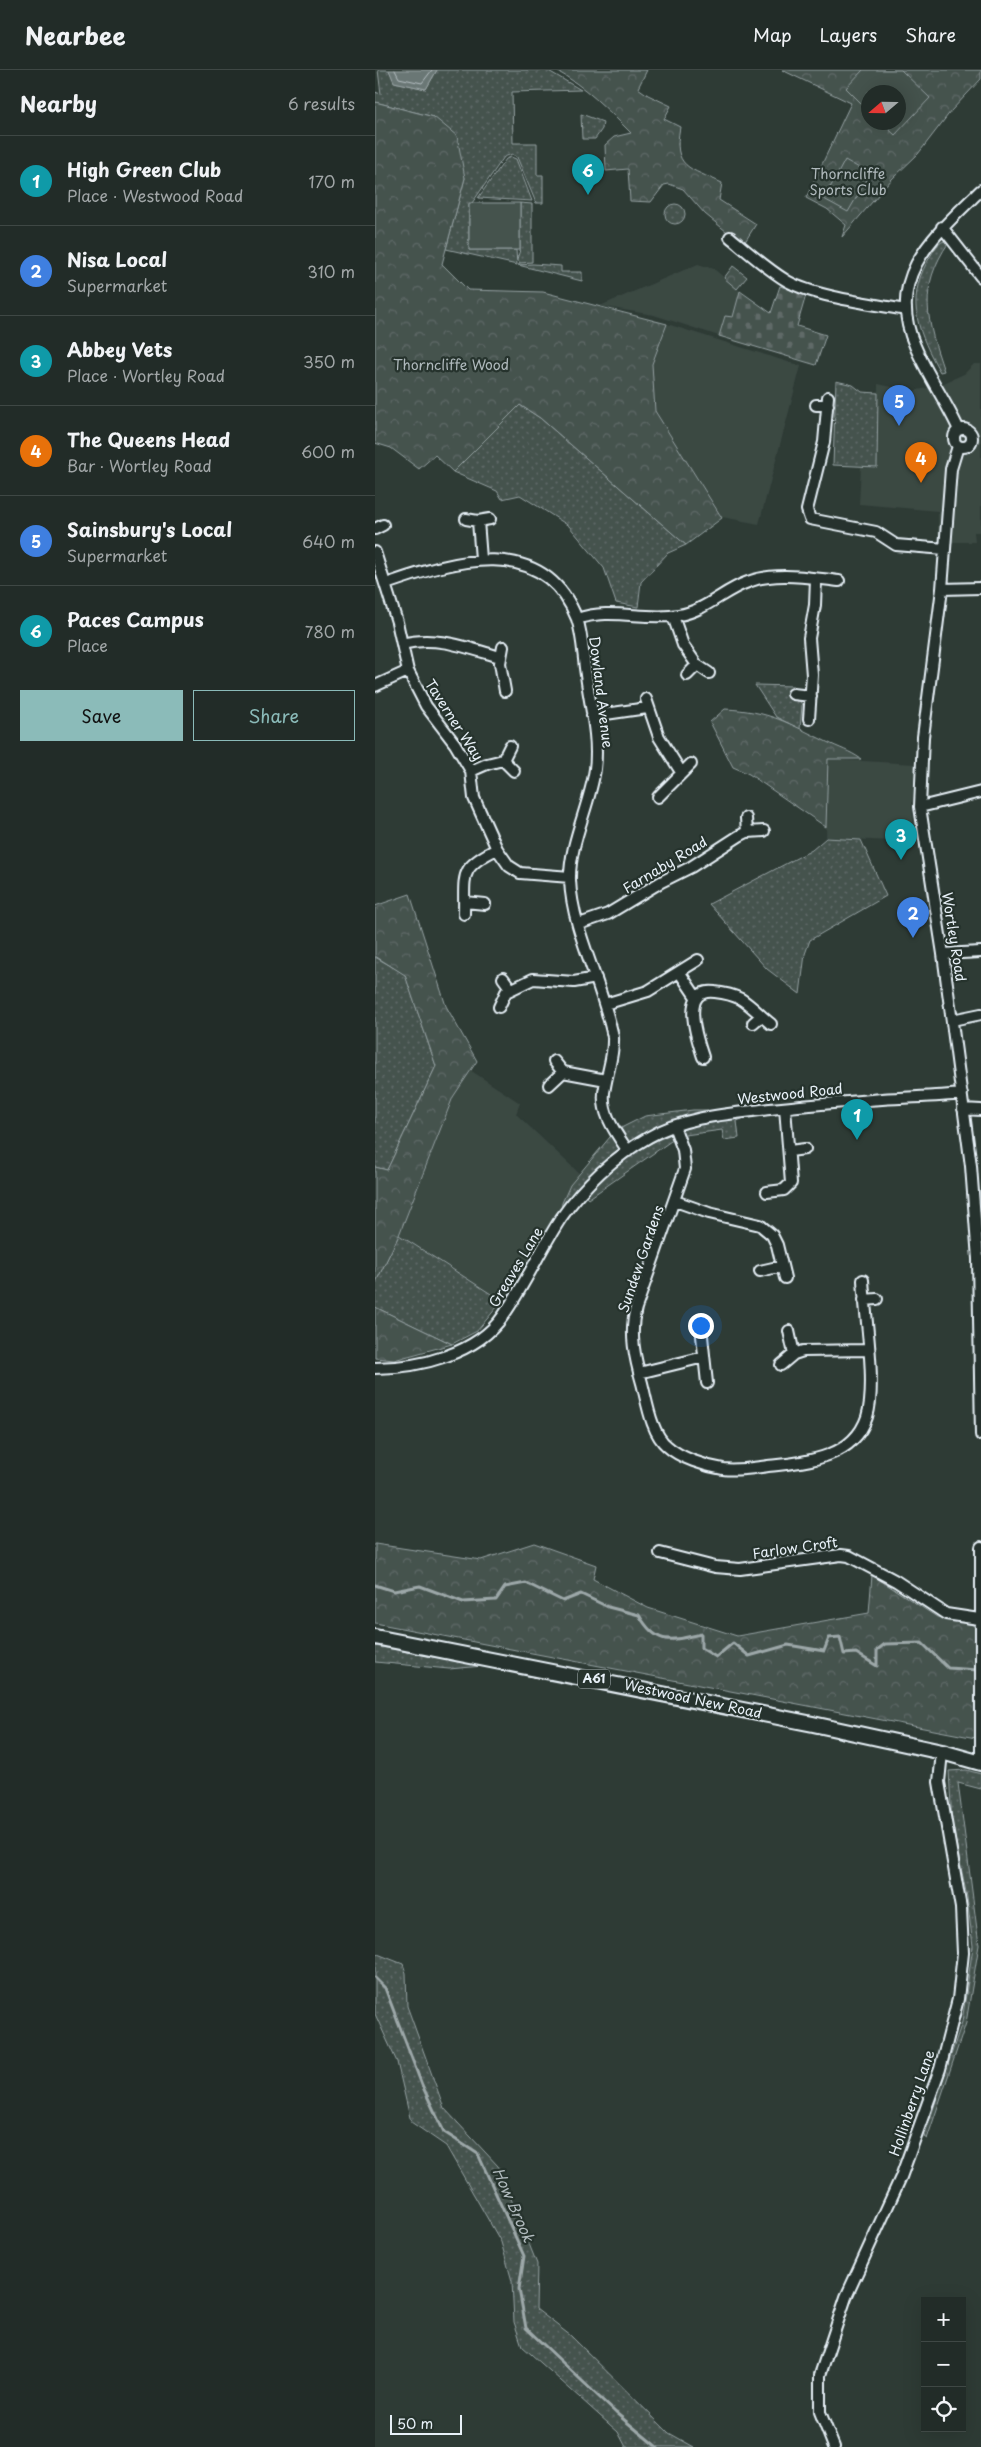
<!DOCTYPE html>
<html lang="en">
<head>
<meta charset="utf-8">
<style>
	:root { --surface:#222c28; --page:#2e3834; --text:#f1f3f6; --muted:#a2a7a8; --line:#3f4845; --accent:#8bbbb9 }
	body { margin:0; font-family:"Playpen Sans",sans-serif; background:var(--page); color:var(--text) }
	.controls { position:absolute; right:15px; bottom:15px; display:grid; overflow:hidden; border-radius:0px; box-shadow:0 5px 20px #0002 }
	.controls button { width:45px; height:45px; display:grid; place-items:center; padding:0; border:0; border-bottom:1px solid var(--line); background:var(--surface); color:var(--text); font:25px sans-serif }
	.compass { position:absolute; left:486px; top:15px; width:45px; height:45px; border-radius:50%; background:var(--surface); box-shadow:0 5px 20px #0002; rotate:250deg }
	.scale { position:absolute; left:15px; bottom:12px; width:72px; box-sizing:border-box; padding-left:5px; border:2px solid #e8f1f8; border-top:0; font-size:14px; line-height:18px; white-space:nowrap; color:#e8f1f8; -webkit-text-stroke:4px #26332d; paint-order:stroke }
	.you { position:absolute; left:325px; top:1255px; width:18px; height:18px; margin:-12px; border:4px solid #fff; border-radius:50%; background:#1a73e8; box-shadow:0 0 0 8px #1a73e833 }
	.badge { display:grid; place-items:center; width:32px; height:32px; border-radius:50%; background:var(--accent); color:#fff; font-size:16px; font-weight:700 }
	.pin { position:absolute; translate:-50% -41px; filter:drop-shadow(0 1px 2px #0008) }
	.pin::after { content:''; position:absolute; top:26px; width:18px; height:15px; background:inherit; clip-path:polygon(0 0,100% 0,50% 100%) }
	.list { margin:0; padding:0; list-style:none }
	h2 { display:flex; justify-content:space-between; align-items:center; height:65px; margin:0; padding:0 20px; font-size:21px }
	h2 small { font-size:16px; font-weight:400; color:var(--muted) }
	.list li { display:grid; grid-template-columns:32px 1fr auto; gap:15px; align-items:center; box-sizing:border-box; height:90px; padding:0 20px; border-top:1px solid var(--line) }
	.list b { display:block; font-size:19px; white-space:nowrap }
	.list p { margin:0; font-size:16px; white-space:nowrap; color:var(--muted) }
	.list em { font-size:16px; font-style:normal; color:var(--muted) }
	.actions { display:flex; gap:10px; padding:15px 20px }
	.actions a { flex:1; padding:11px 0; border:1px solid var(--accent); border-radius:0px; text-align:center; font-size:18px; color:var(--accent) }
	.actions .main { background:var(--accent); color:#111 }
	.icon { flex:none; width:28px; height:28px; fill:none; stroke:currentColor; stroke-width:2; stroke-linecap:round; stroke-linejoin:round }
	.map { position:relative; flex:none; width:606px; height:2377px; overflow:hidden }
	header { display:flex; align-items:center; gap:30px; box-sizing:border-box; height:70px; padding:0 25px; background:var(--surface); border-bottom:1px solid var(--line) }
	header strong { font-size:24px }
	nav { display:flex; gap:28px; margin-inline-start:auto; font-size:18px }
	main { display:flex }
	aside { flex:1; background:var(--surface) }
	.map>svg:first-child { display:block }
</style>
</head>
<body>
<header>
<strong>Nearbee</strong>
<nav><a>Map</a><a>Layers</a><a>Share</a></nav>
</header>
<main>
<aside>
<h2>Nearby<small>6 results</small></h2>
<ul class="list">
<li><span class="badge" style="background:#0f9aa8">1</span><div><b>High Green Club</b><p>Place · Westwood Road</p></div><em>170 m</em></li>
<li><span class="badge" style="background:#3f7fe0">2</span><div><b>Nisa Local</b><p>Supermarket</p></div><em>310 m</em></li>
<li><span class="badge" style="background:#0f9aa8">3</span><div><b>Abbey Vets</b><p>Place · Wortley Road</p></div><em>350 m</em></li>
<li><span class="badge" style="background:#e8710a">4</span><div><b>The Queens Head</b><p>Bar · Wortley Road</p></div><em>600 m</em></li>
<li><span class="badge" style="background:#3f7fe0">5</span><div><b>Sainsbury's Local</b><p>Supermarket</p></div><em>640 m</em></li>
<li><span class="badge" style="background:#0f9aa8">6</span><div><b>Paces Campus</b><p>Place</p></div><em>780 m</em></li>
</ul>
<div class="actions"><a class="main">Save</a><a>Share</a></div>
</aside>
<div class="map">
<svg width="606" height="2377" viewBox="0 0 606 2377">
	<defs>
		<pattern id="grass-dots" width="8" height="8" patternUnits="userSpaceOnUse" patternTransform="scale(1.25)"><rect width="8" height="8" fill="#45524e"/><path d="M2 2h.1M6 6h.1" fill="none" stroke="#606b68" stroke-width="1.8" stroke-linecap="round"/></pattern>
		<pattern id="forest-crowns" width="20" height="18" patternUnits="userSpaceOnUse" patternTransform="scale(1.25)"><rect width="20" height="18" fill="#45524e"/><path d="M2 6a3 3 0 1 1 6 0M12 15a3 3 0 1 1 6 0" fill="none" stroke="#606b68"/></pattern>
		<pattern id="cemetery-stones" width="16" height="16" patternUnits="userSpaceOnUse" patternTransform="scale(1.25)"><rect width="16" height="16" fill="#45524e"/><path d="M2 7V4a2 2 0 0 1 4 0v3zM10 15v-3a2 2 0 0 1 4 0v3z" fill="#606b68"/></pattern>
	</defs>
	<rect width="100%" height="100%" fill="#2e3b35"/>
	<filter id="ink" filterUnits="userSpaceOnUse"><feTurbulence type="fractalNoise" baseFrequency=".02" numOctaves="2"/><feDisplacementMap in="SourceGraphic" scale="10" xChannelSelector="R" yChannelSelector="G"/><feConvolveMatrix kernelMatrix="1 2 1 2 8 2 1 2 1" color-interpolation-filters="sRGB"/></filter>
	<g filter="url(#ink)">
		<path fill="#3b4843" d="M 323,194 L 339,199 L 365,221 L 358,248 L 350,246 L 344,266 L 279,245 L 225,236 Z
			M 292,254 L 426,296 L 384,454 L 347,447 L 280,341 L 277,294 Z
			M 599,294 L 606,294 L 606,462 L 599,462 L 600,472 L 574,472 L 563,469 L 563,441 L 484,434 L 486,396 L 502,396 L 503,314 L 531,320 L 532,318 L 538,321 L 562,316 L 589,304 Z
			M 453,689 L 540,694 L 537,737 L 541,772 L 451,768 Z
			M 95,1000 L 145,1033 L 141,1044 L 207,1106 L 127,1231 L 24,1165 L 78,1027 Z"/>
		<path fill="url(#grass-dots)" stroke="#96a2a3" d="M 3,0 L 14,0 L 20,12 L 51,19 L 62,0 L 172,0 L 206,20 L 137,22 L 138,73 L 162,73 L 162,105 L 168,105 L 168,133 L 161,133 L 142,87 L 137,84 L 129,87 L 97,133 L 94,134 L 94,180 L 141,180 L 142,195 L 71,179 L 90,108 L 59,47 L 0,32 L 0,22 L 6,24 Z
			M 206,44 L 228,52 L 227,59 L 220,69 L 207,69 Z
			M 136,87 L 141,89 L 157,131 L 103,128 L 131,89 Z
			M 145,133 L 157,134 L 157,192 L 145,193 L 142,189 L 145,180 Z
			M290 144a10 10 0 1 1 20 0a10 10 0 1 1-20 0Z
			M 569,171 L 574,172 C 542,219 552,251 569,301 L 565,302 C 544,264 530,233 552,192 C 557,184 561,174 569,171 Z
			M 158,194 L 186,196 L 186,202 L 207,202 L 207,211 L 143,195 Z
			M 461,311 L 478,315 L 487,322 L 503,323 L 502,397 L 458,395 Z
			M 145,335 L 165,348 L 311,475 L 293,483 L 266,512 L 263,537 L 241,533 L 229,498 L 194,456 L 145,425 L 127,429 L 122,421 L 78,402 Z
			M 380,615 L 418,616 L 417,630 L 425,631 L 427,635 L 425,659 L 401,647 Z
			M 451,768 L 486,770 L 511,826 L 435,870 L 430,884 L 425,924 L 392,899 L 334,834 L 437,780 Z
			M 0,887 L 30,904 L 61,996 L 12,1100 L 0,1097 Z
			M 318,1040 L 333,1040 C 269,1057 224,1086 186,1141 L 187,1133 L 195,1115 L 240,1061 L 270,1046 Z
			M 367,1045 L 367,1049 L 362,1051 L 364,1068 L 349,1070 L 347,1060 L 310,1065 L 296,1071 L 213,1129 L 210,1126 C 251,1077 306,1055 367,1045 Z
			M 24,1165 L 127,1231 L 102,1261 L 77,1274 L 0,1237 L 0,1214 Z
			M 0,1576 L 108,1596 L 74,1599 L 0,1592 Z
			M 591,1700 L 606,1704 L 606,1719 L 583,1713 L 604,1875 L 591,1953 L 552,2069 L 549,2067 L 587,1952 L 598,1876 L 592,1827 L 577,1753 L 574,1701 Z
			M 0,1883 L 28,1894 L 31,1903 L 32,1936 L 69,2038 L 123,2096 L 162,2194 L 161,2239 L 196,2266 L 294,2363 L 319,2377 L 251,2377 L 243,2362 L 147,2276 L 139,2252 L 137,2211 L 126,2172 L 71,2076 L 36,2052 L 22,1992 L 0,1944 Z"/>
		<path fill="url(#forest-crowns)" stroke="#96a2a3" fill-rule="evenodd" d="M 180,0 L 272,0 L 263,18 L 273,25 L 296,36 L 289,49 L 305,57 C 297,98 315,98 347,113 L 344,130 L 381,154 L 368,175 L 330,144 L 308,119 L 294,114 L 289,115 L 276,132 L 255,131 L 253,99 L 231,101 L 230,75 L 239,67 L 256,63 C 232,39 210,16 180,0 Z
			M 407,0 L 606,0 L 606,9 L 576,41 L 543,84 L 517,109 L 467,167 L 471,155 L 452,139 L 431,128 L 476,33 ZM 493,22 L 524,22 L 524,52 L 493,52 Z
			M 0,32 L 59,47 L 82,66 L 90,108 L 67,194 L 93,220 L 168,222 L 292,254 L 277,294 L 280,341 L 347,448 L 311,475 L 165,348 L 145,335 L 78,402 L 60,385 L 44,399 L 16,378 L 0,373 Z
			M 358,196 L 372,207 L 362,219 L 349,208 Z
			M 350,639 C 395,641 413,653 452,672 C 464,678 475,681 486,689 L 453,689 L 451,757 L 374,704 L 358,697 L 335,652 Z
			M 35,824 L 71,936 L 102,991 L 78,1027 L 24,1165 L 0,1214 L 0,1097 L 12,1100 L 61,996 L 30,905 L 0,886 L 0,836 Z
			M 0,1237 L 77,1274 L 19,1290 L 0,1288 Z
			M 159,1473 L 221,1495 L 218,1509 L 273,1538 L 362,1566 L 494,1543 L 497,1505 L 562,1547 L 598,1555 L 606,1567 L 606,1669 L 0,1553 L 0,1474 L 106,1490 Z"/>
		<path fill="url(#cemetery-stones)" stroke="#96a2a3" d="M 405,216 L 431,225 L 422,256 L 451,265 L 441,295 L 344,266 L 350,246 L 358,247 L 365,221 L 396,243 Z"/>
		<path fill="#45524e" stroke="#96a2a3" d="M 488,0 L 526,0 L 555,28 L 520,65 L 507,53 L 524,52 L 524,22 L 493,22 L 493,40 L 471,18 Z
			M 470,90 L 495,104 L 473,142 L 449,129 Z
			M 94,133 L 145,133 L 145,180 L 94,180 Z"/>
		<path fill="#6b7775" stroke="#9da8a9" d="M 14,0 L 62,0 L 51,19 L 19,12 Z"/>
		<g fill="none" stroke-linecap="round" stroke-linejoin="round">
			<path stroke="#b6c0c4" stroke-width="1" d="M 20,0 L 24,8 L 47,13 L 57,0"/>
			<path stroke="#9da8a9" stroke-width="3" d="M 0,1515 L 19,1521 L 45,1516 L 88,1532 L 121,1530 L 130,1517 L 151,1513 L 188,1531 L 206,1524 L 233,1537 L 264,1545 C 282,1576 295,1571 326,1564 L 326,1578 L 341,1587 L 358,1573 L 374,1586 L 413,1575 L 449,1581 L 454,1568 L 465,1567 L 469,1584 L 481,1583 L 502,1596 L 502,1580 L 510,1574 L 547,1573 L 573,1598 L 603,1600
				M 0,1908 L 10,1918 L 47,2015 L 69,2062 L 103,2084 L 149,2186 L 144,2219 L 151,2258 L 241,2343 L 282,2377"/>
			<g stroke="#e8f1f8" stroke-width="14">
				<path id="minor" d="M 567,157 L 606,207
					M 355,167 C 373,182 392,199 412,211 C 440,227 498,234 531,240
					M 453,327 L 449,372 L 432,440 L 435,449 L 501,462 L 521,475 L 570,479
					M 441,335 L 453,335
					M579 368a9 9 0 1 1 18 0a9 9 0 1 1-18 0Z
					M 584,360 C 571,331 552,305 540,276 C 509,206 561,164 606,120
					M 583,376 L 576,399 L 567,519 L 548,667 L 545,737 L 568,884 L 596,1096 L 603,1189 L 606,1365
					M 91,449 L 103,451 L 115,449
					M 103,451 L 106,489
					M 0,459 L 8,455
					M 0,482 L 22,552 L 33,601 L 51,636 L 80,674 L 96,701 L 99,728 L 122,779 L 134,796 L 145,803 L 195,807
					M 11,514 C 77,491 168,462 202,549 C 208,566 208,587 211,605 C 215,636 224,668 220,699 C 215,735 194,774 195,810 C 197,861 228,915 238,967 C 239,985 233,999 230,1017 C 224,1041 240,1062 253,1081
					M 567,519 L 606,518
					M 298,546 L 308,575 L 322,595
					M 202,549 C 236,537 269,551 304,545 C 330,541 349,520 373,512 C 401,501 435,508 464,511
					M 27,574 C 61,565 93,578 125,587
					M 128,577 L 125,593 L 130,621
					M 312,605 L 322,595 L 334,603
					M 0,616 L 33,601
					M 418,624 L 436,626
					M 271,629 L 284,667 L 306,702
					M 217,646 L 272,638
					M 434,649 L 437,605 L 434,568 L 440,535 L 441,509
					M 135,676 L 128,690 L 139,701
					M 96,701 L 112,694 L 128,690
					M 283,727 L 316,694
					M 545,737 L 606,722
					M 371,748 L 372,762
					M 90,832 L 110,834
					M 89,844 C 90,805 83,798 122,779
					M 204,854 L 233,844 L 286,812 L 316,797 L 364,766 L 372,762 L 389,761
					M 568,884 L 606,882
					M 305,903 L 321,927
					M 128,908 L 136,919
					M 230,934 L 273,921 L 323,890
					M 124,937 L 131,922 L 158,909 L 199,912 L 221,908
					M 577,950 L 606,944
					M 378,953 L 386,946
					M 328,987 C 322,969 304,917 340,922 C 349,923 358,925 366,929 C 377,936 386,946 396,954
					M 179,991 L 188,1002 L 231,1010
					M 174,1015 L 188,1002
					M 588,1039 L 606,1040
					M 299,1056 L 308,1080 L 310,1099 L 261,1238 C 254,1263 260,1289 267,1313 C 272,1332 276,1363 292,1376 C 305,1388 330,1396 348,1399 C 362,1401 378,1398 393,1396 C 430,1392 478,1389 492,1347 C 502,1315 490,1245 488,1210
					M 415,1081 L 430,1079
					M 392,1122 L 409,1120 L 416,1113 L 410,1038
					M 300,1131 L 334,1143 L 385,1155 L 397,1165 L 402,1175 L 410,1208
					M 385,1201 L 407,1196
					M 489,1230 L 502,1229
					M 414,1261 L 419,1284
					M 327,1266 L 332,1313
					M 406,1295 L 419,1284 L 428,1281 L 493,1280
					M 0,1298 C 44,1298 102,1284 128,1246 C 150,1215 165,1180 186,1148 C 209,1115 239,1087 274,1067 C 311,1046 354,1044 395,1039 C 432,1035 470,1032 507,1029 C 534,1027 560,1027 587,1024
					M 264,1303 L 329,1287
					M 285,1483 L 340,1497 L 365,1499 L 466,1485 L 474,1486 L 521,1511 L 571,1544 L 604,1549
					M 606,1693 L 606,1477
					M 459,2377 L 445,2342 L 445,2305 L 471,2227 L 526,2107 L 565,1999 L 583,1929 L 588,1883 L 586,1838 L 564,1712 L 567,1682"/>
			</g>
			<g stroke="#e8f1f8" stroke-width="18">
				<path id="highway" d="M 0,1567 L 438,1654 L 567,1682 L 606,1693"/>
			</g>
			<use href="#minor" stroke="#26332d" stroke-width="10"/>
			<use href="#highway" stroke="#26332d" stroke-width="14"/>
		</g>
	</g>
	<g text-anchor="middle" stroke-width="4.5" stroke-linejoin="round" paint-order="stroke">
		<rect fill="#26332d" stroke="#aeb8bb" stroke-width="1" x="203" y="1599.5" width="32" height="19" rx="4"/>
		<g font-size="12" font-weight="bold" fill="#e8f1f8">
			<text x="219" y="1613">A61</text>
		</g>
		<g font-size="14" fill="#afb9bc" stroke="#26332d">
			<text x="473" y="109">Thorncliffe<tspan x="473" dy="16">Sports Club</tspan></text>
			<text x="76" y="300">Thorncliffe Wood</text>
		</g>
		<g font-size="14" fill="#e8f1f8" stroke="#26332d">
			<text transform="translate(226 622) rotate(83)" y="5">Dowland Avenue</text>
			<text transform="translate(79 650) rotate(57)" y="5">Taverner Way</text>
			<text transform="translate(290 795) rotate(-31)" y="5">Farnaby Road</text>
			<text transform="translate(579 867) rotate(81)" y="5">Wortley Road</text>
			<text transform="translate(415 1024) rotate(-6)" y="5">Westwood Road</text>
			<text transform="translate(266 1189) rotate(-71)" y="5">Sundew Gardens</text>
			<text transform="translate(141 1197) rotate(-59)" y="5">Greaves Lane</text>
			<text transform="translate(420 1478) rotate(-8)" y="5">Farlow Croft</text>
			<text transform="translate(318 1629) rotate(12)" y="5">Westwood New Road</text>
			<text transform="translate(537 2033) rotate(-71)" y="5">Hollinberry Lane</text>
		</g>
		<g font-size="15" font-style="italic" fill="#b0babd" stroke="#26332d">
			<text transform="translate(138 2135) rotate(66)" y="5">How Brook</text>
		</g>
	</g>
</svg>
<div class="controls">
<button>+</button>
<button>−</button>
<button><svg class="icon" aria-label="locate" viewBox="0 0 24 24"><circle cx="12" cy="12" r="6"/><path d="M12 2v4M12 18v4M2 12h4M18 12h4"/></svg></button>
</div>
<svg class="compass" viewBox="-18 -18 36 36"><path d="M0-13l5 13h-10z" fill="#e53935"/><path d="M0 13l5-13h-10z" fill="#a2a7a8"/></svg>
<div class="scale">50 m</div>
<div class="you"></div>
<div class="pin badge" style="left:482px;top:1070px;background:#0f9aa8">1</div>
<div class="pin badge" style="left:538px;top:868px;background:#3f7fe0">2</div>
<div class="pin badge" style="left:526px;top:790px;background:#0f9aa8">3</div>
<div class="pin badge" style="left:546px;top:413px;background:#e8710a">4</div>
<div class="pin badge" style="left:524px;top:356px;background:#3f7fe0">5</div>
<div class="pin badge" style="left:213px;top:125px;background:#0f9aa8">6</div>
</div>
</main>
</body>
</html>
